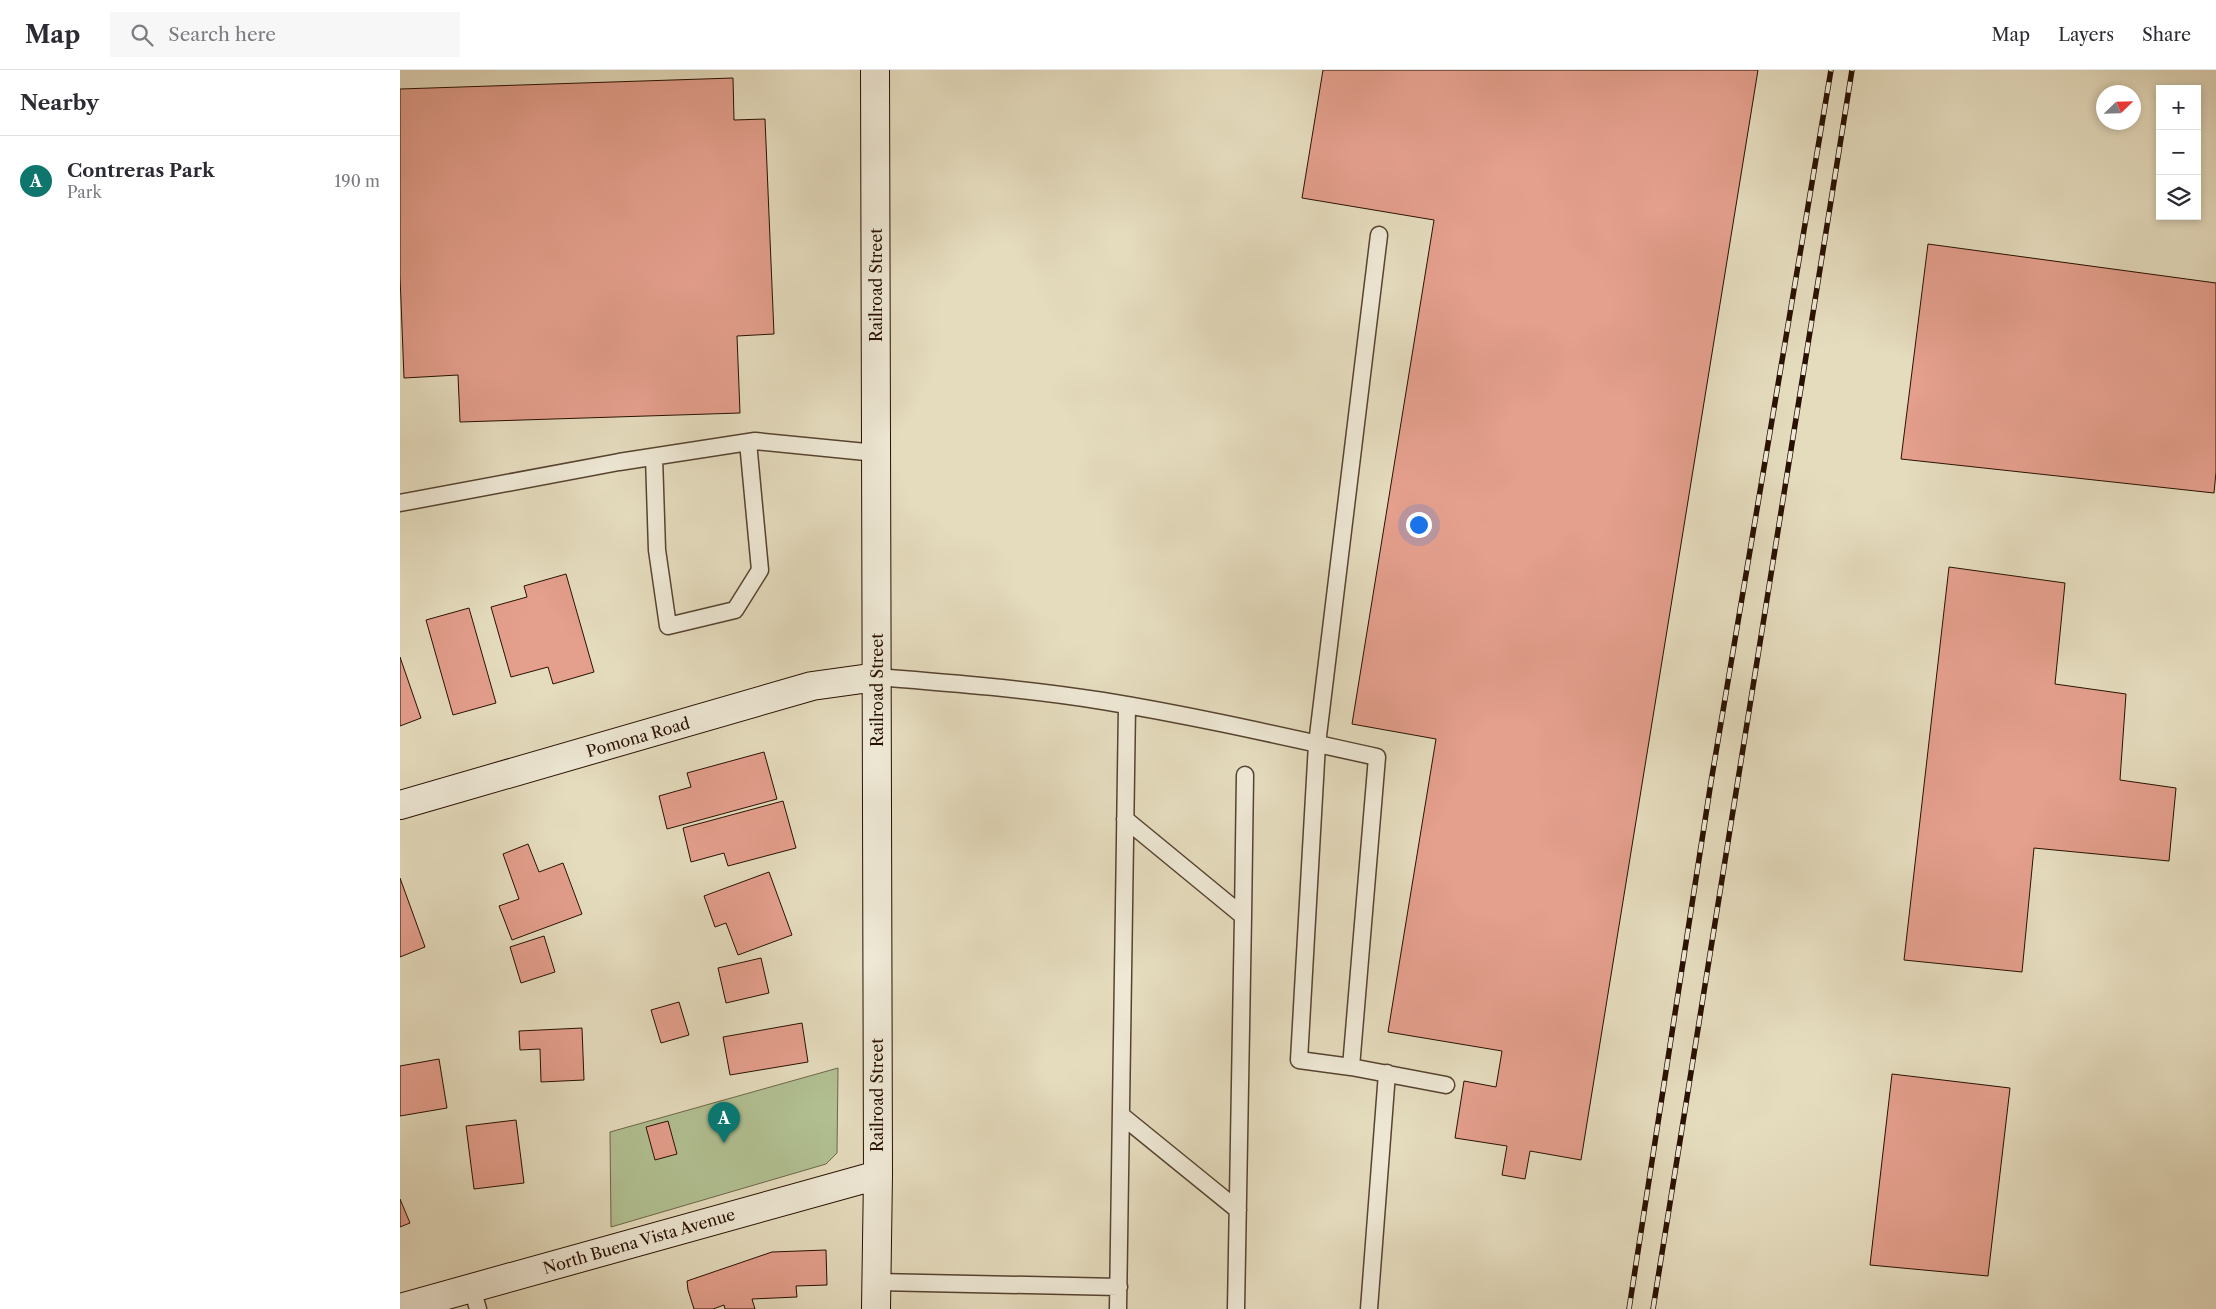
<!DOCTYPE html>
<html lang="en">
<head>
<meta charset="utf-8">
<style>
	:root { --surface:#fff; --page:#f7f7f7; --text:#2b2b33; --muted:#7c7c81; --line:#e1e1e2; --accent:#0f766e }
	body { margin:0; font-family:"Libre Caslon Text",serif; background:var(--page); color:var(--text) }
	.controls { position:absolute; right:15px; top:15px; display:grid; overflow:hidden; border-radius:0px; box-shadow:0 2px 8px #0003 }
	.controls button { width:45px; height:45px; display:grid; place-items:center; padding:0; border:0; border-bottom:1px solid var(--line); background:var(--surface); color:var(--text); font:25px sans-serif }
	.compass { position:absolute; left:1696px; top:15px; width:45px; height:45px; border-radius:50%; background:var(--surface); box-shadow:0 2px 8px #0003; rotate:67deg }
	.you { position:absolute; left:1018px; top:454px; width:18px; height:18px; margin:-12px; border:4px solid #fff; border-radius:50%; background:#1a73e8; box-shadow:0 0 0 8px #1a73e833 }
	.badge { display:grid; place-items:center; width:32px; height:32px; border-radius:50%; background:var(--accent); color:#fff; font-size:16px; font-weight:700 }
	.pin { position:absolute; translate:-50% -41px; filter:drop-shadow(0 1px 2px #0008) }
	.pin::after { content:''; position:absolute; top:26px; width:18px; height:15px; background:inherit; clip-path:polygon(0 0,100% 0,50% 100%) }
	.list { margin:0; padding:0; list-style:none }
	h2 { display:flex; justify-content:space-between; align-items:center; height:65px; margin:0; padding:0 20px; font-size:21px }
	h2 small { font-size:16px; font-weight:400; color:var(--muted) }
	.list li { display:grid; grid-template-columns:32px 1fr auto; gap:15px; align-items:center; box-sizing:border-box; height:90px; padding:0 20px; border-top:1px solid var(--line) }
	.list b { display:block; font-size:19px; white-space:nowrap }
	.list p { margin:0; font-size:16px; white-space:nowrap; color:var(--muted) }
	.list em { font-size:16px; font-style:normal; color:var(--muted) }
	.icon { flex:none; width:28px; height:28px; fill:none; stroke:currentColor; stroke-width:2; stroke-linecap:round; stroke-linejoin:round }
	.map { position:relative; flex:none; width:1816px; height:1239px; overflow:hidden }
	header { display:flex; align-items:center; gap:30px; box-sizing:border-box; height:70px; padding:0 25px; background:var(--surface); border-bottom:1px solid var(--line) }
	header strong { font-size:24px }
	nav { display:flex; gap:28px; margin-inline-start:auto; font-size:18px }
	.search { width:350px; height:45px; background:var(--page); display:flex; align-items:center; gap:12px; box-sizing:border-box; padding:0 18px; border-radius:0px; color:var(--muted); font-size:19px }
	main { display:flex }
	aside { flex:1; background:var(--surface) }
	.map>svg:first-child { display:block }
</style>
</head>
<body>
<header>
<strong>Map</strong>
<div class="search"><svg class="icon" aria-label="search" viewBox="0 0 24 24"><circle cx="10" cy="10" r="6"/><path d="M15 15l6 6"/></svg>Search here</div>
<nav><a>Map</a><a>Layers</a><a>Share</a></nav>
</header>
<main>
<aside>
<h2>Nearby<small></small></h2>
<ul class="list">
<li><span class="badge">A</span><div><b>Contreras Park</b><p>Park</p></div><em>190 m</em></li>
</ul>
</aside>
<div class="map">
<svg width="1816" height="1239" viewBox="0 0 1816 1239">
	<rect width="100%" height="100%" fill="#e5dcbe"/>
	<filter id="stains"><feTurbulence type="fractalNoise" baseFrequency=".004" numOctaves="4"/><feColorMatrix values="0 0 0 0 .2 0 0 0 0 .09 0 0 0 0 .02 0 0 0 .5 -.17"/></filter>
	<radialGradient id="worn" r=".72"><stop offset=".6" stop-color="#630" stop-opacity="0"/><stop offset="1" stop-color="#630" stop-opacity=".3"/></radialGradient>
	<path fill="#b2c193" stroke="#6d684a" d="M 438,998 L 437,1083 L 426,1094 L 211,1157 L 210,1062 Z"/>
	<path fill="#e49f8d" stroke="#281001" d="M 923,0 L 1358,0 L 1181,1090 L 1130,1081 L 1125,1109 L 1102,1105 L 1107,1076 L 1055,1068 L 1064,1011 L 1096,1017 L 1102,981 L 988,962 L 1036,669 L 952,654 L 1034,150 L 902,128 Z
		M 333,8 L 334,50 L 365,49 L 374,264 L 337,266 L 340,343 L 60,352 L 58,305 L 4,308 L 0,206 L 0,19 Z
		M 1528,174 L 1816,213 L 1816,402 L 1814,423 L 1501,389 Z
		M 1549,497 L 1665,513 L 1655,614 L 1726,624 L 1720,710 L 1776,718 L 1769,791 L 1634,778 L 1622,902 L 1504,890 Z
		M 166,504 L 194,602 L 153,614 L 148,597 L 111,607 L 91,537 L 127,527 L 124,516 Z
		M 69,538 L 96,633 L 53,645 L 26,550 Z
		M 0,587 L 21,648 L 0,656 Z
		M 364,682 L 377,729 L 267,759 L 259,726 L 291,717 L 287,703 Z
		M 383,731 L 396,778 L 328,796 L 324,783 L 291,792 L 283,758 Z
		M 128,774 L 139,802 L 163,793 L 182,844 L 112,870 L 99,836 L 119,829 L 103,784 Z
		M 369,802 L 392,865 L 338,885 L 326,853 L 315,857 L 304,826 Z
		M 0,808 L 25,877 L 0,887 Z
		M 144,866 L 155,902 L 121,913 L 110,877 Z
		M 361,888 L 369,923 L 326,933 L 318,898 Z
		M 279,932 L 289,965 L 261,973 L 251,940 Z
		M 402,953 L 408,992 L 330,1005 L 323,967 Z
		M 182,958 L 184,1010 L 141,1012 L 140,979 L 120,980 L 119,961 Z
		M 39,989 L 47,1038 L 0,1046 L 0,996 Z
		M 1492,1004 L 1610,1018 L 1588,1206 L 1470,1195 Z
		M 116,1050 L 124,1113 L 74,1119 L 66,1056 Z
		M 268,1051 L 277,1084 L 255,1090 L 246,1057 Z
		M 0,1129 L 10,1153 L 0,1157 Z
		M 426,1180 L 427,1215 L 396,1216 L 397,1227 L 352,1229 L 355,1239 L 325,1239 L 324,1235 L 313,1239 L 294,1239 L 288,1220 L 287,1211 L 372,1182 Z"/>
	<g fill="none" stroke-linecap="round" stroke-linejoin="round">
		<g stroke="#574330" stroke-width="19">
			<path id="lane" d="M 254,387 L 257,480 L 268,556 L 335,540 L 360,500 L 348,372
				M 0,433 L 219,392 L 355,371 L 476,383
				M 477,607 C 552,613 628,619 703,631 C 795,646 886,667 977,687 L 951,997 L 899,990 L 917,674 L 979,165
				M 725,749 L 843,846 L 836,1239
				M 843,846 L 845,705
				M 951,997 L 1046,1015
				M 721,1045 L 838,1140
				M 477,1212 L 719,1217
				M 72,1218 L 78,1239
				M 718,1239 L 727,636
				M 969,1239 L 987,1003"/>
		</g>
		<g stroke="#281001" stroke-width="30">
			<path id="secondary" d="M 475,0 L 478,1105 L 476,1239
				M 0,735 L 412,616 L 477,607
				M 0,1238 L 478,1105"/>
		</g>
		<use href="#lane" stroke="#eee8d5" stroke-width="16"/>
		<use href="#secondary" stroke="#eee8d5" stroke-width="28"/>
		<g stroke="#281001" stroke-width="5.5">
			<path id="rail" d="M 1229,1239 L 1311,712 L 1431,0
				M 1253,1239 L 1452,0"/>
		</g>
		<use href="#rail" stroke="#eee8d5" stroke-width="4" stroke-dasharray="11" stroke-linecap="butt"/>
	</g>
	<g text-anchor="middle" stroke-width="5" stroke-linejoin="round" paint-order="stroke">
		<g font-size="16" fill="#281001" stroke="#eee8d5">
			<text transform="translate(476 215) rotate(-90)" y="6">Railroad Street</text>
			<text transform="translate(477 620) rotate(-90)" y="6">Railroad Street</text>
			<text transform="translate(238 667) rotate(-16)" y="6">Pomona Road</text>
			<text transform="translate(477 1025) rotate(-90)" y="6">Railroad Street</text>
			<text transform="translate(239 1171) rotate(-16)" y="6">North Buena Vista Avenue</text>
		</g>
	</g>
	<rect width="100%" height="100%" filter="url(#stains)"/>
	<rect width="100%" height="100%" fill="url(#worn)"/>
</svg>
<div class="controls">
<button>+</button>
<button>−</button>
<button><svg class="icon" aria-label="layers" viewBox="0 0 24 24"><path d="M12 4l9 5-9 5-9-5zM3 14l9 5 9-5"/></svg></button>
</div>
<svg class="compass" viewBox="-18 -18 36 36"><path d="M0-13l5 13h-10z" fill="#e53935"/><path d="M0 13l5-13h-10z" fill="#7c7c81"/></svg>
<div class="you"></div>
<div class="pin badge" style="left:324px;top:1073px">A</div>
</div>
</main>
</body>
</html>
